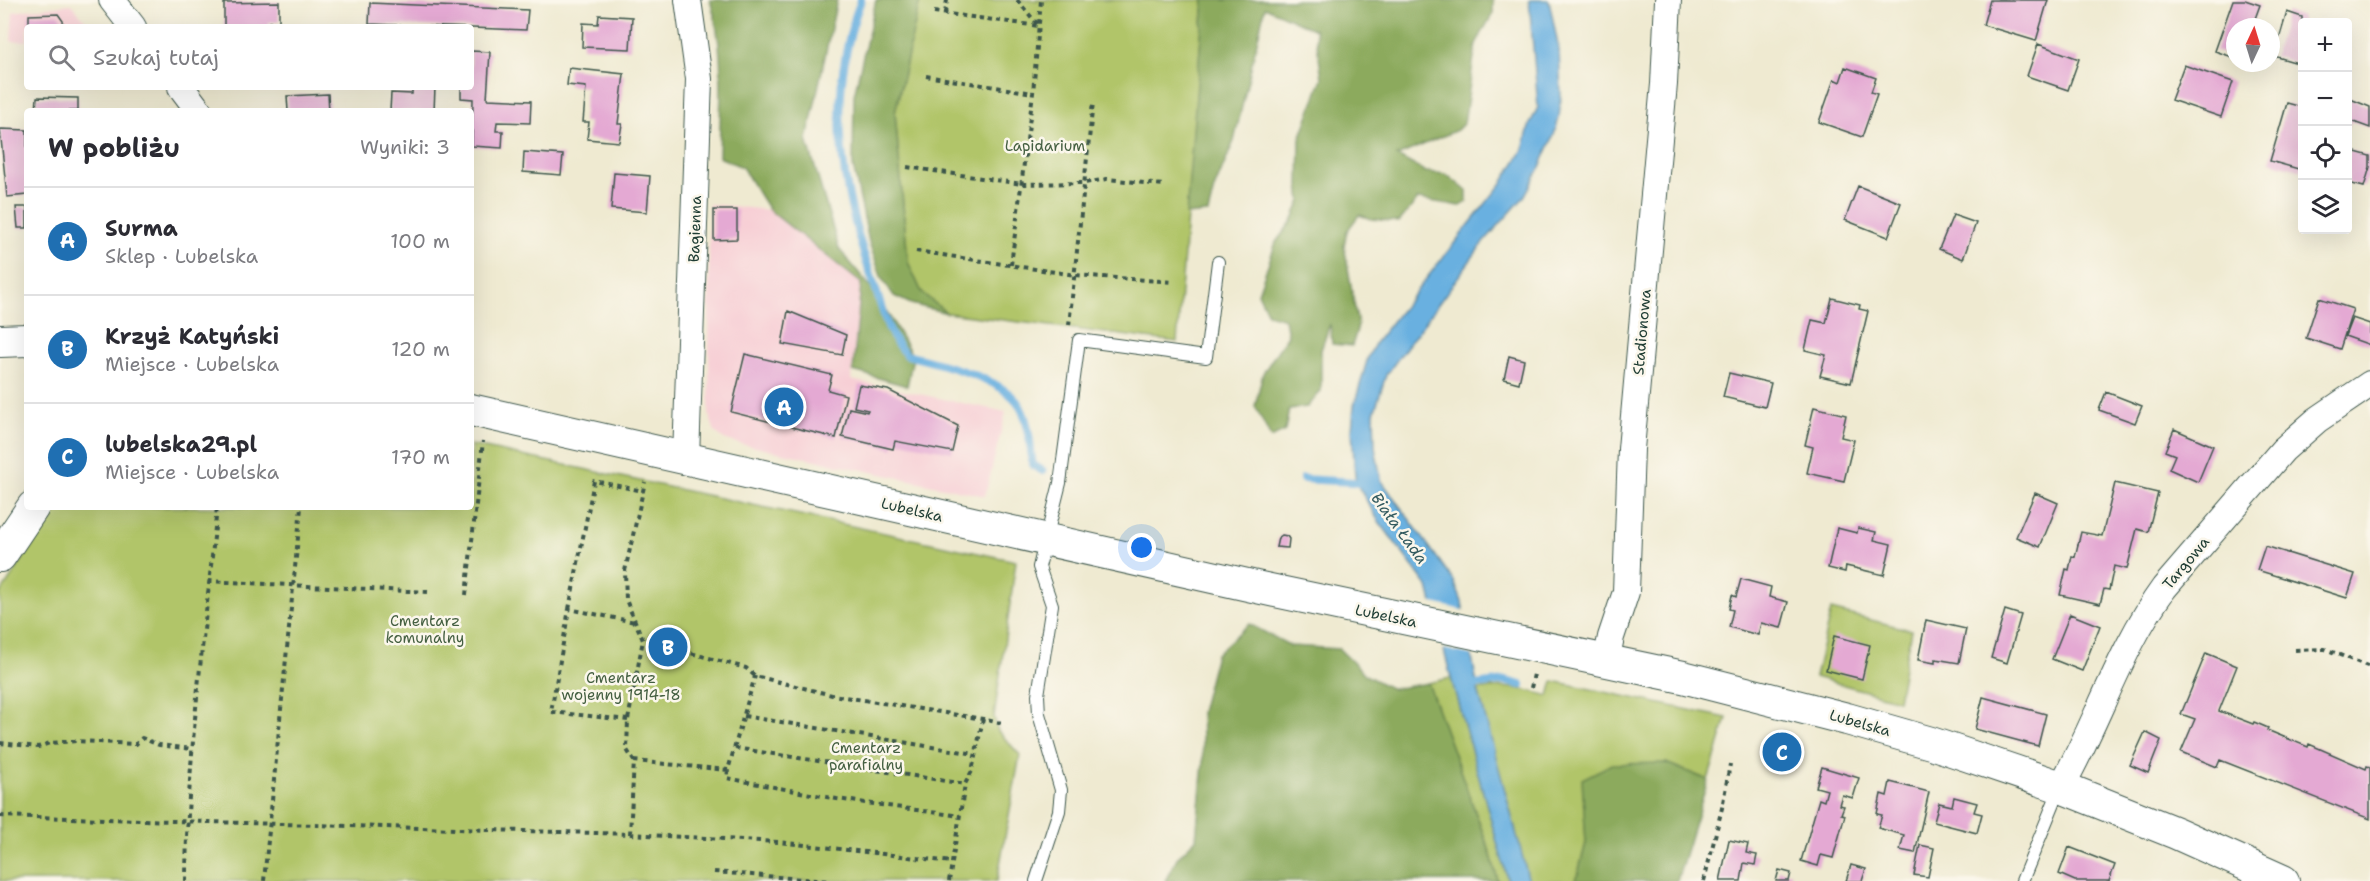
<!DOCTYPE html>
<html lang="pl">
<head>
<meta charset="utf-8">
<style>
	:root { --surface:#fff; --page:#f2f2f3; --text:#2b2b33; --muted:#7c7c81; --line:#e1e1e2; --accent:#1f6fb2 }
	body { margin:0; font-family:"Shantell Sans",sans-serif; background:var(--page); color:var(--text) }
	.controls { position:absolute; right:18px; top:18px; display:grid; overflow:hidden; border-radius:6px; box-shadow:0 6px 24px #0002 }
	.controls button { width:54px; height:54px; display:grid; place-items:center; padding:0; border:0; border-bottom:2px solid var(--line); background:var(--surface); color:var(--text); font:30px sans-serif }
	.compass { position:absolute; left:2226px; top:18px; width:54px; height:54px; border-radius:50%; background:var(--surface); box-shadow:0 6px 24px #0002; rotate:4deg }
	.you { position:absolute; left:1142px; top:548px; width:21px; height:21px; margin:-15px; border:4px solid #fff; border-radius:50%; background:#1a73e8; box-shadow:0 0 0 9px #1a73e833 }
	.badge { display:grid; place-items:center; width:39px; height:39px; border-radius:50%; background:var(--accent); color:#fff; font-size:20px; font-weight:700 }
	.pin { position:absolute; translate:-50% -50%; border:3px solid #fff; box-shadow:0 2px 6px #0006 }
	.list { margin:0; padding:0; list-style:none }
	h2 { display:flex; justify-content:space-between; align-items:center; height:78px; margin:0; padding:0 24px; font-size:26px }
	h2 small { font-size:20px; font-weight:400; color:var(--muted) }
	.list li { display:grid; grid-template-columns:39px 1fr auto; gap:18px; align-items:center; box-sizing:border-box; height:108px; padding:0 24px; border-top:2px solid var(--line) }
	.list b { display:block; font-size:22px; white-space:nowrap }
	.list p { margin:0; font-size:20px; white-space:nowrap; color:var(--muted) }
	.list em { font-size:20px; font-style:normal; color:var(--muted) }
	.icon { flex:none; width:33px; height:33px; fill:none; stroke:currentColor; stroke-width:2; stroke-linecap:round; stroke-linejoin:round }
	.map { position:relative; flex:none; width:2370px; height:881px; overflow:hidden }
	.search { position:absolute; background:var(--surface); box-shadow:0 6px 24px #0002; left:24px; top:24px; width:450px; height:66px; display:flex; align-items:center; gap:15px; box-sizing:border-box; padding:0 21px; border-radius:6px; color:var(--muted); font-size:22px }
	.panel { position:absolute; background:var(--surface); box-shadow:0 6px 24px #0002; left:24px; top:108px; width:450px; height:402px; border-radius:6px }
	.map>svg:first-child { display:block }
</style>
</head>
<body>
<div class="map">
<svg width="2370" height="881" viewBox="0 0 2370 881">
	<rect width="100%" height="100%" fill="#fbf7ec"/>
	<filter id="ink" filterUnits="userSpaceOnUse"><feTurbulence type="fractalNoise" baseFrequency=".0167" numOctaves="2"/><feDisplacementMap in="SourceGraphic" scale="12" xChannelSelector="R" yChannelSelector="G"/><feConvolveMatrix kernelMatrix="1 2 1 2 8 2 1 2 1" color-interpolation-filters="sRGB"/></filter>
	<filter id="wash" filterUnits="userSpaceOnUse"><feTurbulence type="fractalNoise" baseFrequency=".008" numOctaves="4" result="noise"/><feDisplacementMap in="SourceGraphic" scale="24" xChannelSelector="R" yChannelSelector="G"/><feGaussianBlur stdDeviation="1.35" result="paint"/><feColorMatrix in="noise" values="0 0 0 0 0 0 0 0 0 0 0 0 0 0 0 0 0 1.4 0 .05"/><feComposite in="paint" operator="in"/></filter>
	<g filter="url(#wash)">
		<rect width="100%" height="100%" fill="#efead1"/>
		<path fill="#f7cfd5" d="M 71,4 L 91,27 L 27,27 L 27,41 L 11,41 L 13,12 Z
			M 709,204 L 769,210 L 861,283 L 851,380 L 1006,412 L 985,496 L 736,443 L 724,439 L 715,432 L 709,415 Z"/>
		<path fill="#b1c569" stroke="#68814e" stroke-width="1.5" d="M 920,0 L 1204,0 L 1177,342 L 947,313 L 922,293 L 908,262 L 895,113 Z
			M 471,445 L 1016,561 L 994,717 L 998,731 L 1020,755 L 997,881 L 0,881 L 0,594 L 57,507 L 471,507 Z
			M 1831,610 L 1911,630 L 1898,700 L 1815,677 Z
			M 1451,678 L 1508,881 L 1498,881 L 1491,855 L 1428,683 Z
			M 1553,681 L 1727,718 L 1708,780 L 1666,763 L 1583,779 L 1586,843 L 1576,881 L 1529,881 L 1478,690 C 1504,684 1524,689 1549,696 Z"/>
		<path fill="#8caa5d" stroke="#567448" stroke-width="1.5" d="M 710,0 L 837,0 L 807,140 L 839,249 L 877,295 L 913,357 L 907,386 L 853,371 L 861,283 L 769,210 L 742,167 L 719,157 C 720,106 726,50 710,0 Z
			M 876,0 L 920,0 L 895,113 L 908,262 L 922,293 L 947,313 L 911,304 L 894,296 L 882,279 L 869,242 L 853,166 L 854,95 Z
			M 1204,0 L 1493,0 L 1493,13 L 1476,44 L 1464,123 L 1457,130 L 1397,156 L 1426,172 L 1446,174 L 1467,191 L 1467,201 L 1460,206 L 1418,199 L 1399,222 L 1371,219 L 1359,215 L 1347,231 L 1344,245 L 1358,326 L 1352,346 L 1332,344 L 1330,324 L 1321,350 L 1321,391 L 1307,407 L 1289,409 L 1285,431 L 1271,438 L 1255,406 L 1263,373 L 1288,335 L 1285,319 L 1268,314 L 1258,293 L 1276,242 L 1292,221 L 1301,201 L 1299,185 L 1300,139 L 1322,78 L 1315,30 L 1265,7 L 1234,141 L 1214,189 L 1208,213 L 1186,215 Z
			M 1249,624 L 1291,646 L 1339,649 L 1367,676 L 1392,689 L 1428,683 L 1491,855 L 1498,881 L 1165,881 L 1177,858 L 1196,839 L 1203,763 L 1201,712 L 1216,654 Z
			M 1666,763 L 1708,780 L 1677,881 L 1576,881 L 1586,843 L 1582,779 L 1612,764 Z"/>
		<path fill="#69b0e0" stroke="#44768a" stroke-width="1.5" d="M 1529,0 L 1549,0 L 1559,50 L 1561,97 L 1559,118 L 1554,135 L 1540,167 L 1524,197 L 1483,243 L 1386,375 L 1374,413 L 1375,447 L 1381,480 L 1454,581 L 1462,602 L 1478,690 L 1529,881 L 1508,881 L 1451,678 L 1428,587 L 1378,520 L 1359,488 L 1355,476 L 1352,430 L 1354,406 L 1368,357 L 1376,342 L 1502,183 L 1522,152 L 1530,124 L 1538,107 Z"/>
		<path fill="#efead1" d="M 1429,602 L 1467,611 L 1475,656 L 1440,648 Z"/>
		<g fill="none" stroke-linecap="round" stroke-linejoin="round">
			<path stroke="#69b0e0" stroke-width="8" d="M 861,0 C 824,98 841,194 876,290 C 883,312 889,339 907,355 C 938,364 1009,378 1022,410 C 1030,426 1030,448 1033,465 L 1043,471
				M 1303,479 L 1353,482 L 1368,485
				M 1468,686 L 1505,681 L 1521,685"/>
		</g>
		<g id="blocks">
			<path fill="#e4a9d3" d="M 1990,0 L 2048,0 L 2036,41 L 1983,25 Z
				M 2233,0 L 2245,0 L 2260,5 L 2252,27 L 2235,27 L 2235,58 L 2215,51 Z
				M 279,2 L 279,22 L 269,22 L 269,27 L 224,27 L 224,3 Z
				M 370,3 L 528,10 L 526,30 L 369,24 Z
				M 2287,12 L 2302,17 L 2301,64 L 2274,56 Z
				M 58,14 L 63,21 L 64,27 L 29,27 L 29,15 Z
				M 599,15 L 632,17 L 630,49 L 582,47 L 583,23 L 598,24 Z
				M 2038,44 L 2079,59 L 2068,90 L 2027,76 Z
				M 471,51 L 490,52 L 487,99 L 531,101 L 530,123 L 497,122 L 496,131 L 503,131 L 502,148 L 472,146 L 473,99 L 461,98 L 461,87 L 471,87 Z
				M 2184,65 L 2233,82 L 2221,117 L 2171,100 Z
				M 1845,67 L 1876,78 L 1871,92 L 1877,94 L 1862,137 L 1819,122 L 1834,79 L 1840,82 Z
				M 569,68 L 624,74 L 618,124 L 622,124 L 619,142 L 587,139 L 589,122 L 583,122 L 586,87 L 567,85 Z
				M 412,87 L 435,87 L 434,111 L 390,111 L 391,93 L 412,94 Z
				M 328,94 L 329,111 L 288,111 L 287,96 Z
				M 37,97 L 78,98 L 78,111 L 36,111 Z
				M 2348,98 L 2370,107 L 2370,128 L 2351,121 L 2348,129 Z
				M 2287,103 L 2302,107 L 2302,170 L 2270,161 Z
				M 0,129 L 27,130 L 27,195 L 7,197 Z
				M 2348,150 L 2370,156 L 2370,167 L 2364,187 L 2348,183 Z
				M 524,152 L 563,155 L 561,175 L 523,172 Z
				M 614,173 L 650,176 L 647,212 L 611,209 Z
				M 1858,186 L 1901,203 L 1888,237 L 1845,220 Z
				M 16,207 L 27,207 L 27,228 L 18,228 Z
				M 714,210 L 737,210 L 737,239 L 714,240 Z
				M 1953,215 L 1976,223 L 1963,259 L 1939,249 Z
				M 1832,298 L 1860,305 L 1859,309 L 1868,311 L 1851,383 L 1820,376 L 1826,355 L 1805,350 L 1812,320 L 1826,323 Z
				M 2319,298 L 2353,309 L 2340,349 L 2306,338 Z
				M 788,311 L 846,335 L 842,355 L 782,344 Z
				M 2352,318 L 2370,324 L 2370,345 L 2345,336 Z
				M 745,354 L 832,375 L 828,390 L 846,395 L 836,438 L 731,412 Z
				M 1509,356 L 1524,360 L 1519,383 L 1504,379 Z
				M 1729,373 L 1771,383 L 1765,407 L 1723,397 Z
				M 859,385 L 888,390 L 958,426 L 952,452 L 895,441 L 893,449 L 842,437 L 849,408 L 867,412 L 868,410 L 854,407 Z
				M 2106,392 L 2142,406 L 2135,423 L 2099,410 Z
				M 1814,407 L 1846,415 L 1841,437 L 1854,440 L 1844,481 L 1807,473 L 1813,447 L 1805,445 Z
				M 2174,429 L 2213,446 L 2198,482 L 2169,469 L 2175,455 L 2165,451 Z
				M 2115,483 L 2158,493 L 2148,532 L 2137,529 L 2127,569 L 2114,566 L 2109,590 L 2104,589 L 2100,604 L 2060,595 L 2066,569 L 2069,570 L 2072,556 L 2075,557 L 2081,532 L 2102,536 Z
				M 2035,493 L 2058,503 L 2040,547 L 2016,537 Z
				M 1837,528 L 1857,533 L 1858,528 L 1876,532 L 1874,540 L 1891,544 L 1884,575 L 1846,566 L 1845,572 L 1828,568 Z
				M 1282,535 L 1287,536 L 1289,539 L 1288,548 L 1276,547 L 1278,538 Z
				M 2265,546 L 2355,574 L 2347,598 L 2257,570 Z
				M 1741,579 L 1771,587 L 1769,597 L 1788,602 L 1781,628 L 1761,623 L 1758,635 L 1729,627 L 1733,610 L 1729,609 L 1732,595 L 1736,597 Z
				M 2005,610 L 2021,615 L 2007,663 L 1991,658 Z
				M 2070,614 L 2100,626 L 2082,671 L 2052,659 Z
				M 1926,620 L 1966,629 L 1959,663 L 1935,659 L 1935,663 L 1918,660 Z
				M 1834,636 L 1870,645 L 1862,679 L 1826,670 Z
				M 2206,653 L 2237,666 L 2219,711 L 2253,724 L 2254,722 L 2268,728 L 2267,730 L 2308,747 L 2309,744 L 2366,769 L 2367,766 L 2370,767 L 2370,819 L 2220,760 L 2217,767 L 2181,752 L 2195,719 L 2181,714 Z
				M 1983,697 L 2046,714 L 2038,746 L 1975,729 Z
				M 2145,732 L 2161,740 L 2148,773 L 2130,765 Z
				M 1822,767 L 1859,778 L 1853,798 L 1842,795 L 1839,805 L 1844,806 L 1841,814 L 1845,815 L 1833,858 L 1821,855 L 1818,866 L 1801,861 L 1819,799 L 1824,801 L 1827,790 L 1816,787 Z
				M 1890,782 L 1929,792 L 1915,853 L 1900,850 L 1904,835 L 1878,828 L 1882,815 L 1877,814 L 1881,794 L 1887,796 Z
				M 1954,797 L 1977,803 L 1974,812 L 1982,814 L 1977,833 L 1934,822 L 1939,803 L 1952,806 Z
				M 1729,840 L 1748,844 L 1746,853 L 1757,855 L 1755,865 L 1744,863 L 1741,881 L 1720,881 Z
				M 1920,845 L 1934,848 L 1928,877 L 1914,875 Z
				M 2069,847 L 2115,865 L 2109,881 L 2075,881 L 2059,874 Z
				M 1851,865 L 1866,869 L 1862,881 L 1846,881 Z
				M 1779,870 L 1791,873 L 1789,881 L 1776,881 Z"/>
		</g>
	</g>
	<g filter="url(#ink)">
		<use href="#blocks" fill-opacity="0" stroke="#3e574c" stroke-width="1.5"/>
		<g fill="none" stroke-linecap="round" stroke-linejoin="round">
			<g stroke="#3e574c" stroke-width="14">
				<path id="service" d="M 1036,881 L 1059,811 L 1061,790 L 1039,714 L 1038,695 L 1052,605 L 1039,567 L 1060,483 L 1079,340 L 1206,357 L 1218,262
					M 2022,881 L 2060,788"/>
			</g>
			<g stroke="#3e574c" stroke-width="28">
				<path id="minor" d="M 112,0 L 133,27
					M 181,87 L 199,111
					M 686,458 L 699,79 L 688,0
					M 1606,662 L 1611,637 L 1626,592 L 1631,449 L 1664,84 L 1668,0
					M 2061,787 C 2098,722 2120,648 2164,588 L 2283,450 L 2317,420 L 2370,384"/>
			</g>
			<g stroke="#3e574c" stroke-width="34">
				<path id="tertiary" d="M 0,341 L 27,340
					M 471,410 L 1261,588 L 1683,677 L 1847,719 L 1931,743 L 2061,787 L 2176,833 L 2283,881
					M 0,556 L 33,507"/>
			</g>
			<path stroke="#3e574c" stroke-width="4" stroke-dasharray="4.5 4.5" stroke-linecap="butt" d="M 1017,0 L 1039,26
				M 934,12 L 1039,26
				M 945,13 L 947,0
				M 926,76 L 1033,93
				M 907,167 L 1022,184 L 1084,183 L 1107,179 L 1163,185
				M 916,251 L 1075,275 L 1174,282
				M 1011,265 L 1033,93 L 1041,0
				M 1069,325 L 1093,102
				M 208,581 L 428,592
				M 466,595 L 483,441
				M 569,609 L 594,481 L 643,491
				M 655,637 L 684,644 L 681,657 L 652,650 Z
				M 2295,650 L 2325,649 L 2370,667
				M 683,651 L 746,668 L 755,676 L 832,695 L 983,719 L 999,723 L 999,716
				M 1531,688 L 1534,674
				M 744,716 L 975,754
				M 628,720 L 551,712 L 569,609 L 635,622
				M 0,743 L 38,747 L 50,743 L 77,741 L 136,744 L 142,738 L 159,745 L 192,749
				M 735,748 L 965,784
				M 634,761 L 728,770 L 755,676
				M 728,770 L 727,778 L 837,799 L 960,816
				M 0,816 L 630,834 L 779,842 L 952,862
				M 630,834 L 634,761 L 627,750 L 628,720 L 643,640 L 626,600 L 625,571 L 645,482
				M 714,872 L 828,881
				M 186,881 C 187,755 205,632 217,507
				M 264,881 L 301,507
				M 949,881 L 965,784 L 972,771 L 983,719
				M 1704,881 L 1722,808 L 1730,764"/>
			<use href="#service" stroke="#fff" stroke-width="12"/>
			<use href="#minor" stroke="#fff" stroke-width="26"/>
			<use href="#tertiary" stroke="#fff" stroke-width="32"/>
		</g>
	</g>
	<g text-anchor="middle" stroke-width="5" stroke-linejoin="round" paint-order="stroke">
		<g font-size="15" fill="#445f41" stroke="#fbf7ec">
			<text x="1045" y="151">Lapidarium</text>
			<text x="425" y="626">Cmentarz<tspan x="425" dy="17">komunalny</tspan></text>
			<text x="621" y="683">Cmentarz<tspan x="621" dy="17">wojenny 1914-18</tspan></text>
			<text x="866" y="753">Cmentarz<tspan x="866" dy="17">parafialny</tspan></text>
		</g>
		<g font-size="15" fill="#1f3d34" stroke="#fbf7ec">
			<text transform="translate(695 229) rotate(-88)" y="5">Bagienna</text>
			<text transform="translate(1642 332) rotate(-85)" y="5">Stadionowa</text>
			<text transform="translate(912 510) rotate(13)" y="5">Lubelska</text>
			<text transform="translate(2186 563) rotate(-50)" y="5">Targowa</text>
			<text transform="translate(1386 616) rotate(12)" y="5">Lubelska</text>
			<text transform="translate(1860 723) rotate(16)" y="5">Lubelska</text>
		</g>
		<g font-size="16" font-style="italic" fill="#325a5f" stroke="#fbf7ec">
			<text transform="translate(1400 528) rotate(54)" y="6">Biała Łada</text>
		</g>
	</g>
</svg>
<div class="controls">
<button>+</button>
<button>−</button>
<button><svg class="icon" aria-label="locate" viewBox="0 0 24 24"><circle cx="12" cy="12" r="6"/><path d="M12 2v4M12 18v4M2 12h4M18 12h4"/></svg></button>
<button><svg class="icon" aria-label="layers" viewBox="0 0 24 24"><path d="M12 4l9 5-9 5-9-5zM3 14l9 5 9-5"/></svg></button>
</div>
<svg class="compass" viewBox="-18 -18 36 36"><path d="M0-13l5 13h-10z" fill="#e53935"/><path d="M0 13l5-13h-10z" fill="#7c7c81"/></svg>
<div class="you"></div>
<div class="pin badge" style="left:784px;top:407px">A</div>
<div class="pin badge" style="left:668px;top:647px">B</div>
<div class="pin badge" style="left:1782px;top:752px">C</div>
<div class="search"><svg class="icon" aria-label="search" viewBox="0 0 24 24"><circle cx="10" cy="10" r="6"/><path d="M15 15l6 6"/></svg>Szukaj tutaj</div>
<section class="panel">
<h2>W pobliżu<small>Wyniki: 3</small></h2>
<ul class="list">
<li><span class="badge">A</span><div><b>Surma</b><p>Sklep · Lubelska</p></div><em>100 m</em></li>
<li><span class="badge">B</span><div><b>Krzyż Katyński</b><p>Miejsce · Lubelska</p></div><em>120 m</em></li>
<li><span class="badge">C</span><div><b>lubelska29.pl</b><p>Miejsce · Lubelska</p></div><em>170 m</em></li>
</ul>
</section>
</div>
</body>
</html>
